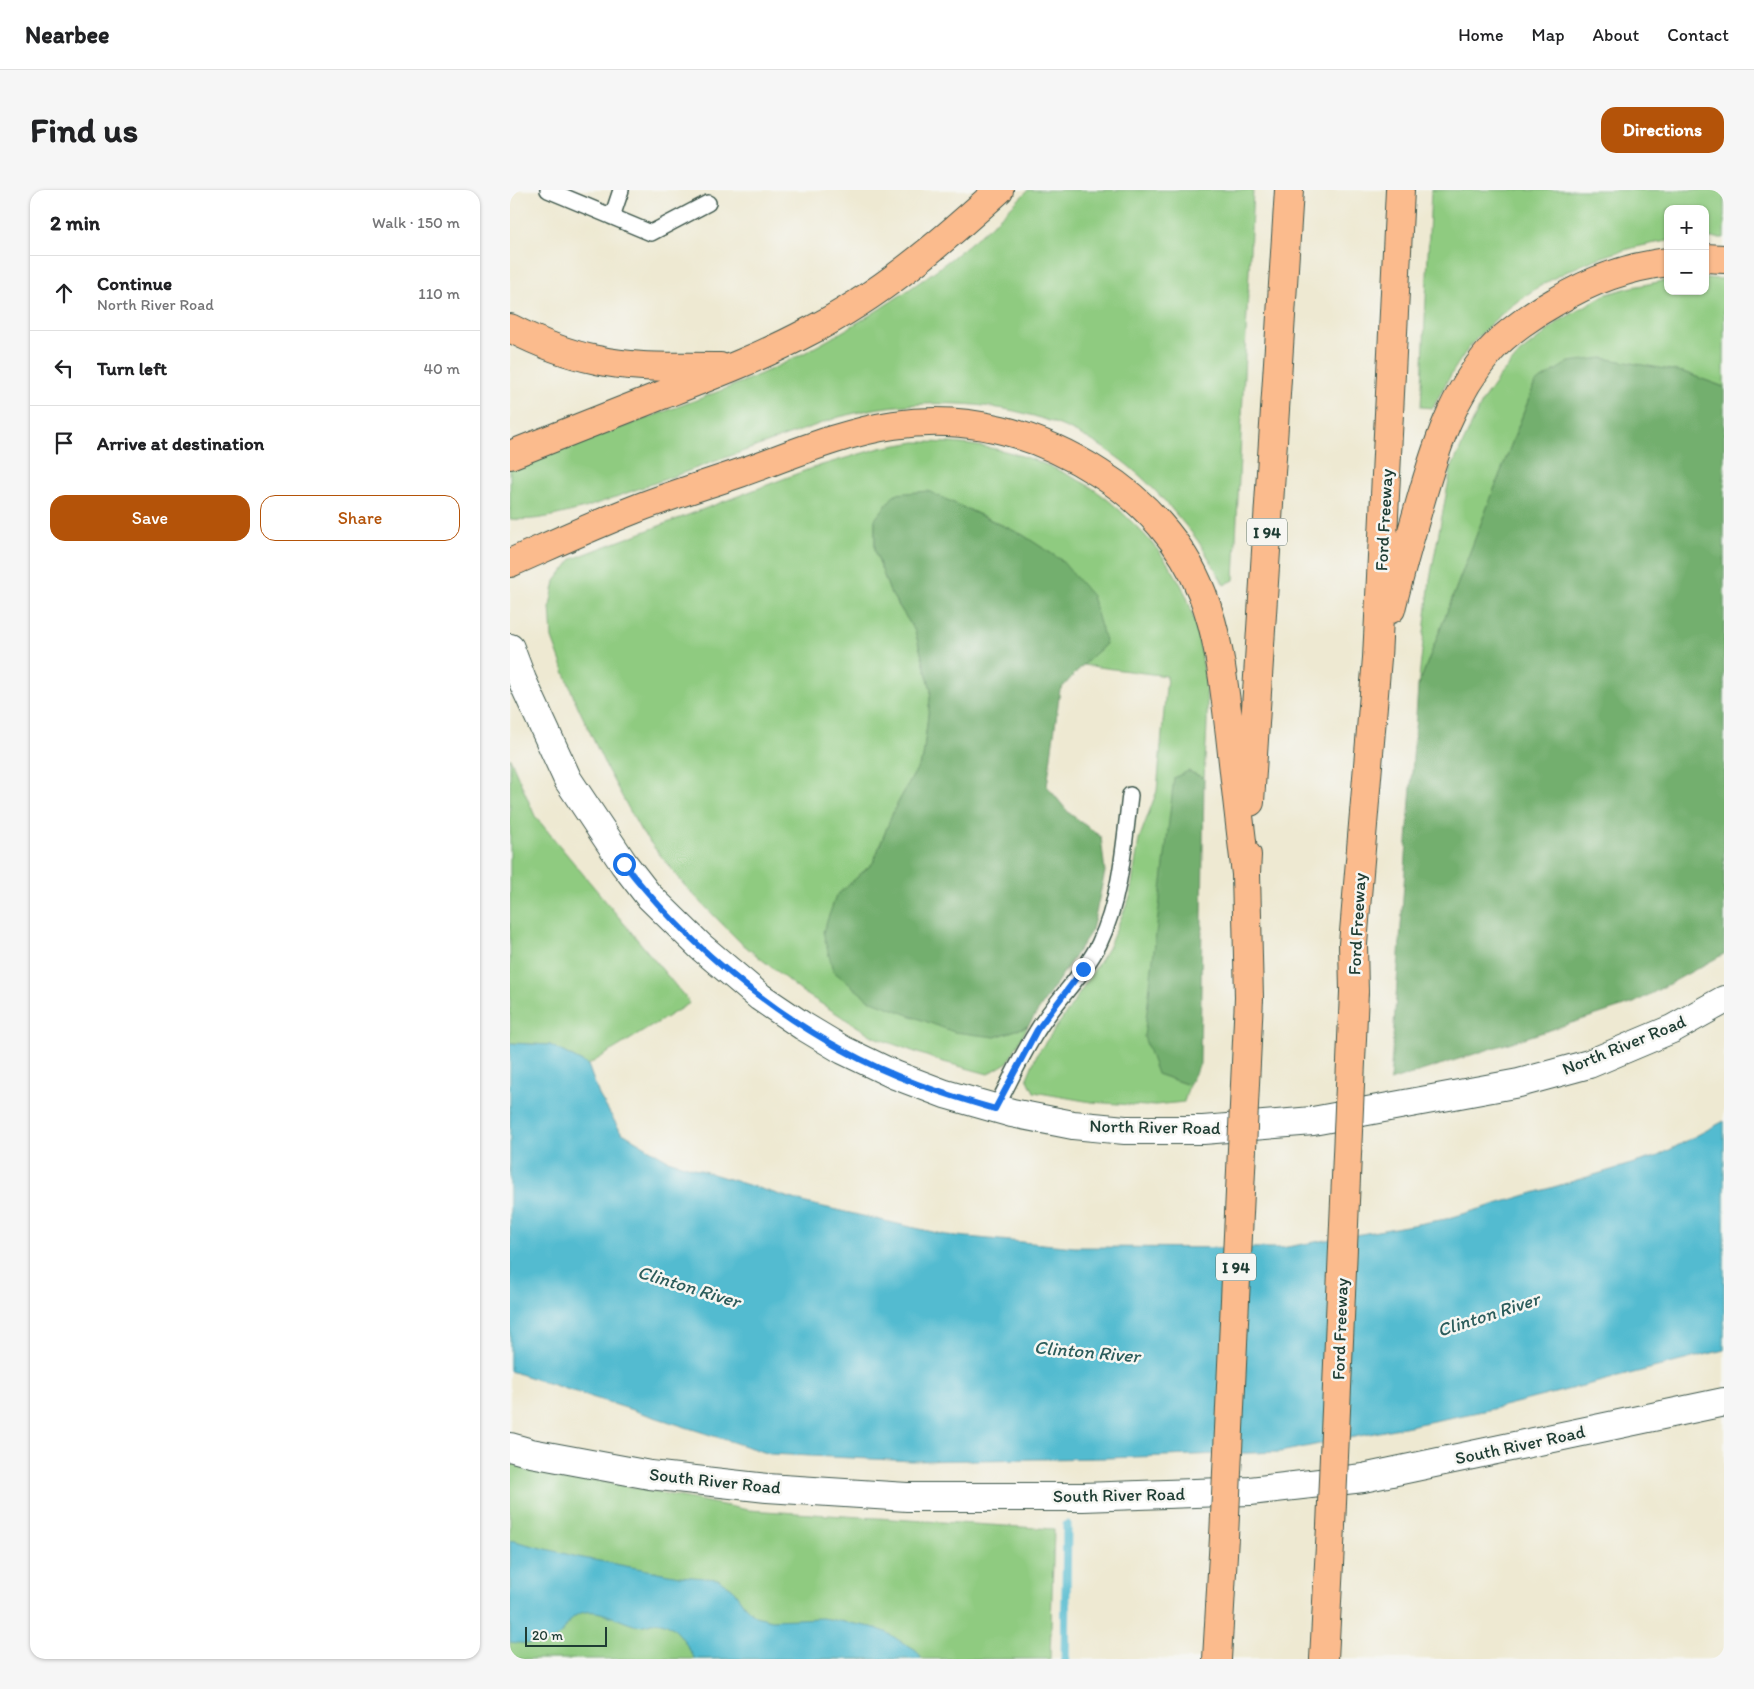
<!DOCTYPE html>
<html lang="en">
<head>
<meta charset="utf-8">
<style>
	:root { --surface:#fff; --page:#f6f6f6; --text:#202124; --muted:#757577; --line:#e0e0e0; --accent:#b45309 }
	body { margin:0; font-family:Itim,sans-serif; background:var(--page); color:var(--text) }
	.controls { position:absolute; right:15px; top:15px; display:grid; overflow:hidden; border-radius:10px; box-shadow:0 1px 4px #0004 }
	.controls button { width:45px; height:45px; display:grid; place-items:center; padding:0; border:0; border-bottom:1px solid var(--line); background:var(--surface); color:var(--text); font:25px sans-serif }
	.scale { position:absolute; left:15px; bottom:12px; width:82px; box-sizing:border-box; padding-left:5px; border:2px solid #1f3d34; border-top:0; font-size:14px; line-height:18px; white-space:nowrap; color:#1f3d34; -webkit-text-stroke:4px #f6f6f2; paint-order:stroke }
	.stop { position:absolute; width:15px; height:15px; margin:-11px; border:4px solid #1a73e8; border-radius:50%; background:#fff }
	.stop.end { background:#1a73e8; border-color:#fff; box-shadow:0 1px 5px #0008 }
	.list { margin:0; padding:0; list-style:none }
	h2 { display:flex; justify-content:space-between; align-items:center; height:65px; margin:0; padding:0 20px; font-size:21px }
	h2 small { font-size:16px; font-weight:400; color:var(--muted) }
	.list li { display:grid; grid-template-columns:32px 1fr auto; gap:15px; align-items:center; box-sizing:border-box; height:75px; padding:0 20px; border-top:1px solid var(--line) }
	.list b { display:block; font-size:19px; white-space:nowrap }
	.list p { margin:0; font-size:16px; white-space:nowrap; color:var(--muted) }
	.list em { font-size:16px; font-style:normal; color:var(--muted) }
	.actions { display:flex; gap:10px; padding:15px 20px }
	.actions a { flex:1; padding:11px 0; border:1px solid var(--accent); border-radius:15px; text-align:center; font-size:18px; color:var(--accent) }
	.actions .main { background:var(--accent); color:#fff }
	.icon { flex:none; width:28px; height:28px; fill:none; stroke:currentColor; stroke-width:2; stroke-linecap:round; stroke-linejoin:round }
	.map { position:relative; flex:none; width:1214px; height:1469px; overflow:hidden; border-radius:15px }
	header { display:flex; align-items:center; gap:30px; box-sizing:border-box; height:70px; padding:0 25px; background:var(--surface); border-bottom:1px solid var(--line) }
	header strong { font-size:24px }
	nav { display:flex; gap:28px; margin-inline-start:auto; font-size:18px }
	.intro { display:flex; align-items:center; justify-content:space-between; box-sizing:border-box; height:120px; padding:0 30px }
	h1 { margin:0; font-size:35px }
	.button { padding:12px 22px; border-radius:15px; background:var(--accent); color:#fff; font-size:18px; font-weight:700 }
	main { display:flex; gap:30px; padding:0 30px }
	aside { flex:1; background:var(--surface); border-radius:15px; box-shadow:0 1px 4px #0004 }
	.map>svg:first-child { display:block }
</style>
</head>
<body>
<header>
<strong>Nearbee</strong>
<nav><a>Home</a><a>Map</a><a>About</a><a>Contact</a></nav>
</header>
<div class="intro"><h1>Find us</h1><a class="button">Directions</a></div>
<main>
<aside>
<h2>2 min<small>Walk · 150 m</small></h2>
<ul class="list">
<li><svg class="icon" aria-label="ahead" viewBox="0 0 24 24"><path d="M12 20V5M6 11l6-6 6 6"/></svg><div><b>Continue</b><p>North River Road</p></div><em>110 m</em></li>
<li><svg class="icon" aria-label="left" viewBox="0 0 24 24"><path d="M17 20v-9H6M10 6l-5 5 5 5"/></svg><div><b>Turn left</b></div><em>40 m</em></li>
<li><svg class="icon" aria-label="arrive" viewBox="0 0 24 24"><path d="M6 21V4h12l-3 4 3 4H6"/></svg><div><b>Arrive at destination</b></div></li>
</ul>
<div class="actions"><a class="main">Save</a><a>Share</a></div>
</aside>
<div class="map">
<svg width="1214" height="1469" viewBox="0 0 1214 1469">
	<rect width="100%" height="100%" fill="#f6f6f2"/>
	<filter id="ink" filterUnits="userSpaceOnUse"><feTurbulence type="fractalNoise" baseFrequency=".02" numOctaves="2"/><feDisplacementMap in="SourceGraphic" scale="10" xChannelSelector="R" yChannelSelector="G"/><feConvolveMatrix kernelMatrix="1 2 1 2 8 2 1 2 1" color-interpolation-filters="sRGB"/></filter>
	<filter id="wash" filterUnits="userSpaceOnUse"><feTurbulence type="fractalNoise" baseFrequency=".0096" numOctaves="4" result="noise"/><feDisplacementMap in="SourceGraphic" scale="20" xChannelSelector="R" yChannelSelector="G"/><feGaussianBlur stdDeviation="1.12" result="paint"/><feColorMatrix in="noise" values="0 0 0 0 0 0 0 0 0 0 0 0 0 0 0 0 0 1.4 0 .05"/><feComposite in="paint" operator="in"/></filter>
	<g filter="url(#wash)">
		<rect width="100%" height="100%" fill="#eee9d2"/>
		<path fill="#8fcb80" stroke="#57845a" d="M 518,0 L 743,0 L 724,390 L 714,395 C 708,384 702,373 695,362 C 687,348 676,336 665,323 C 588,228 488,202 370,218 C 356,220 342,224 329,227 L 75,318 C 50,324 26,332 0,329 L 0,279 C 52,260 104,240 156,221 C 203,204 251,186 296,162 C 376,119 454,66 518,0 Z
			M 921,0 L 1214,0 L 1214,48 L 1195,48 L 1195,19 L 1158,19 L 1158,51 C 1082,62 1006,98 958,159 C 944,178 933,198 923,218 L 911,217 Z
			M 1195,88 L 1214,89 L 1214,197 L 1173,182 L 1025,193 L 908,497 L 920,389 L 941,279 L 973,210 L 990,186 L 1010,163 L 1032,146 L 1046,133 L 1094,105 L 1118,98 L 1158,90 L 1158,101 L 1195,101 Z
			M 405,252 C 463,252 507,259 558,285 C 566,289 575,293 582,298 C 600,310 615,325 630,340 C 651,362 672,389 681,419 C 690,448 695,482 697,512 C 698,537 695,563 694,588 L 678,581 L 647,884 L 679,895 L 674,912 L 636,916 L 581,912 L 524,902 L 517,888 L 527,864 L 560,818 L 598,758 L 620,707 L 629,649 L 647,601 L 657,486 L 573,475 L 596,454 L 551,370 L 513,345 L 458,319 L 365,330 L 365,361 L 380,402 L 405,441 L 421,500 L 413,568 L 384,620 L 363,673 L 326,706 L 485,847 L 518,836 L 498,872 L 478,884 L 430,871 L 364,847 L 291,801 L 230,752 L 175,696 L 131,641 L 97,579 L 64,508 L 42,448 L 40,416 L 45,391 L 62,369 L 302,278 L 370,258 Z
			M 0,568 L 25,626 L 180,813 L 78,875 L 40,855 L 0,853 Z
			M 0,1273 L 238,1320 L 544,1339 L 540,1469 L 0,1469 Z"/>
		<path fill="#73af6e" stroke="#497651" d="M 1093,168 L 1173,182 L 1214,197 L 1214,764 L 1124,813 L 880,891 L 908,497 L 1025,193 L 1059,172 Z
			M 418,301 L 513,345 L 551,370 L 582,406 L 596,454 L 573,475 L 550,500 L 537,596 L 559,623 L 591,647 L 595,682 L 582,740 L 518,836 L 485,847 L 444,842 L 359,810 L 323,781 L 313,742 L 326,706 L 363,673 L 384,620 L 413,568 L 421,500 L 405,441 L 380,402 L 365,361 L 365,329 L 385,304 Z
			M 678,581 L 694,588 L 690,874 L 679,895 L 647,884 L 634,847 L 664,588 Z"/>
		<path fill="#52bbd0" stroke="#387c82" d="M 0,853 L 40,855 L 78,875 L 89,905 L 111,942 L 158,970 L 296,1013 L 436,1045 L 565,1057 L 771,1058 L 936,1029 L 1148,966 L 1214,931 L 1214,1160 L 978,1220 L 770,1262 L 596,1268 L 402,1271 L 260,1264 L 0,1181 Z
			M 0,1350 L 68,1367 L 169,1386 L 208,1389 L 222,1398 L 234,1415 L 245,1426 L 262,1430 L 312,1428 L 362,1437 L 376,1442 L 406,1461 L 412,1469 L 185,1469 C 176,1455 172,1443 157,1434 C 146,1428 135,1438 124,1435 C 106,1430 83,1414 65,1426 C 59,1430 56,1439 51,1444 C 39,1457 16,1454 0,1452 Z"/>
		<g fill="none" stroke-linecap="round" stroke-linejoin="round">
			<path stroke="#52bbd0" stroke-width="9" d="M 555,1469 L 557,1335"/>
		</g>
	</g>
	<g filter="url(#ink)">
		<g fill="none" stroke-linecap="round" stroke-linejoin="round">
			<g stroke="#3e574c" stroke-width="18">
				<path id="service" d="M 38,0 L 141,43 L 198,13
					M 102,27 L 111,0
					M 485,919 C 499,893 511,866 527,841 C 545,811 573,786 589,754 C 611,708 614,655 620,605"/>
			</g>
			<g stroke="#3e574c" stroke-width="30">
				<path id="minor" d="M 0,1257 L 21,1263 L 140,1285 L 257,1298 L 397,1307 L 573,1307 L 740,1301 L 853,1288 L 1214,1212"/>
			</g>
			<g stroke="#3e574c" stroke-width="30">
				<path id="tertiary" d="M 0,458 L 12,490 L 58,590 L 114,674 L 138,705 L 191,757 L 250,807 L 293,836 L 333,860 L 385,885 L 435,904 L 502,923 L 563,935 L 615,940 L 693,940 L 803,931 L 1009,893 L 1079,874 L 1162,839 L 1214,810"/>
			</g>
			<g stroke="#3e574c" stroke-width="30">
				<path id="motorway" d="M 1195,68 L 1214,69
					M 0,138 C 27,152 57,164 87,170 C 127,179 170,176 210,177
					M 0,265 C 51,245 101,225 152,205 C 201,186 251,167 298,142 C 369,106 431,53 489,0
					M 0,373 C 41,355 82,336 123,320 C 158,306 195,295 230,283 C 278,266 334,242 384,235 C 457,224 527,243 589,283 C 634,311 672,352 692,403 C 710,449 714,496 720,545 C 725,591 730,637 736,684
					M 881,419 C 890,383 900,348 910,313 C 926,257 942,205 981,160 C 996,143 1025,123 1045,112 C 1081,90 1116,77 1158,72
					M 740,612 L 779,0
					M 737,665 L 736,684 L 739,808
					M 844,802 L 843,754 L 867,468 L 890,0
					M 707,1469 L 714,1347
					M 814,1469 L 821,1336"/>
			</g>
			<use href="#service" stroke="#fff" stroke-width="15"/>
			<use href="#minor" stroke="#fff" stroke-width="28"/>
			<use href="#tertiary" stroke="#fff" stroke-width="28"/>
			<use href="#motorway" stroke="#fbbb8d" stroke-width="28"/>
			<g stroke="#3e574c" stroke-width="30" stroke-linecap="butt">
				<path id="motorway-bridge" d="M 821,1336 L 844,802
					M 714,1347 L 739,808"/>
			</g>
			<use href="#motorway-bridge" stroke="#fbbb8d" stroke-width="28"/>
		</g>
	</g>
	<g fill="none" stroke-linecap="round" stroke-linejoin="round" filter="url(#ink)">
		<path stroke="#1a73e8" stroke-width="6" d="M 114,674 C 172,748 250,815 333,860 C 381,887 433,904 485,919 L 527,840 L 573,779"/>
	</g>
	<g text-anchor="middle" stroke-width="5" stroke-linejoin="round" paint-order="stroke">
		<g fill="#f6f6f2" stroke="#60746d" stroke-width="1">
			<rect x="737" y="328.5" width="40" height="27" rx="4"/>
			<rect x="706" y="1063.5" width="40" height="27" rx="4"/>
		</g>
		<g font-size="16" font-weight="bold" fill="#1f3d34">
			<text x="757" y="348">I 94</text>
			<text x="726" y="1083">I 94</text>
		</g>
		<g font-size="18" fill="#1f3d34" stroke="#f6f6f2">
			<text transform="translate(874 330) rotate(-87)" y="6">Ford Freeway</text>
			<text transform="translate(847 734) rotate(-87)" y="6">Ford Freeway</text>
			<text transform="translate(1114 855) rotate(-22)" y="6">North River Road</text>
			<text transform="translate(645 937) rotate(1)" y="6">North River Road</text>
			<text transform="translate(830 1139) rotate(-88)" y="6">Ford Freeway</text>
			<text transform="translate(1010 1255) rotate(-12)" y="6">South River Road</text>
			<text transform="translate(205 1291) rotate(6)" y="6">South River Road</text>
			<text transform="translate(609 1305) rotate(-1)" y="6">South River Road</text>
		</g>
		<g font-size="19" font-style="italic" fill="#2c5c5b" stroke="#f6f6f2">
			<text transform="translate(179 1096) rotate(17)" y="7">Clinton River</text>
			<text transform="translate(978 1124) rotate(-18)" y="7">Clinton River</text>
			<text transform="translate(577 1161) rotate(5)" y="7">Clinton River</text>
		</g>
	</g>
</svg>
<div class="controls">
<button>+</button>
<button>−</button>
</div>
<div class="scale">20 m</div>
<div class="stop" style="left:114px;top:674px"></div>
<div class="stop end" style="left:573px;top:779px"></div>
</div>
</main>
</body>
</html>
